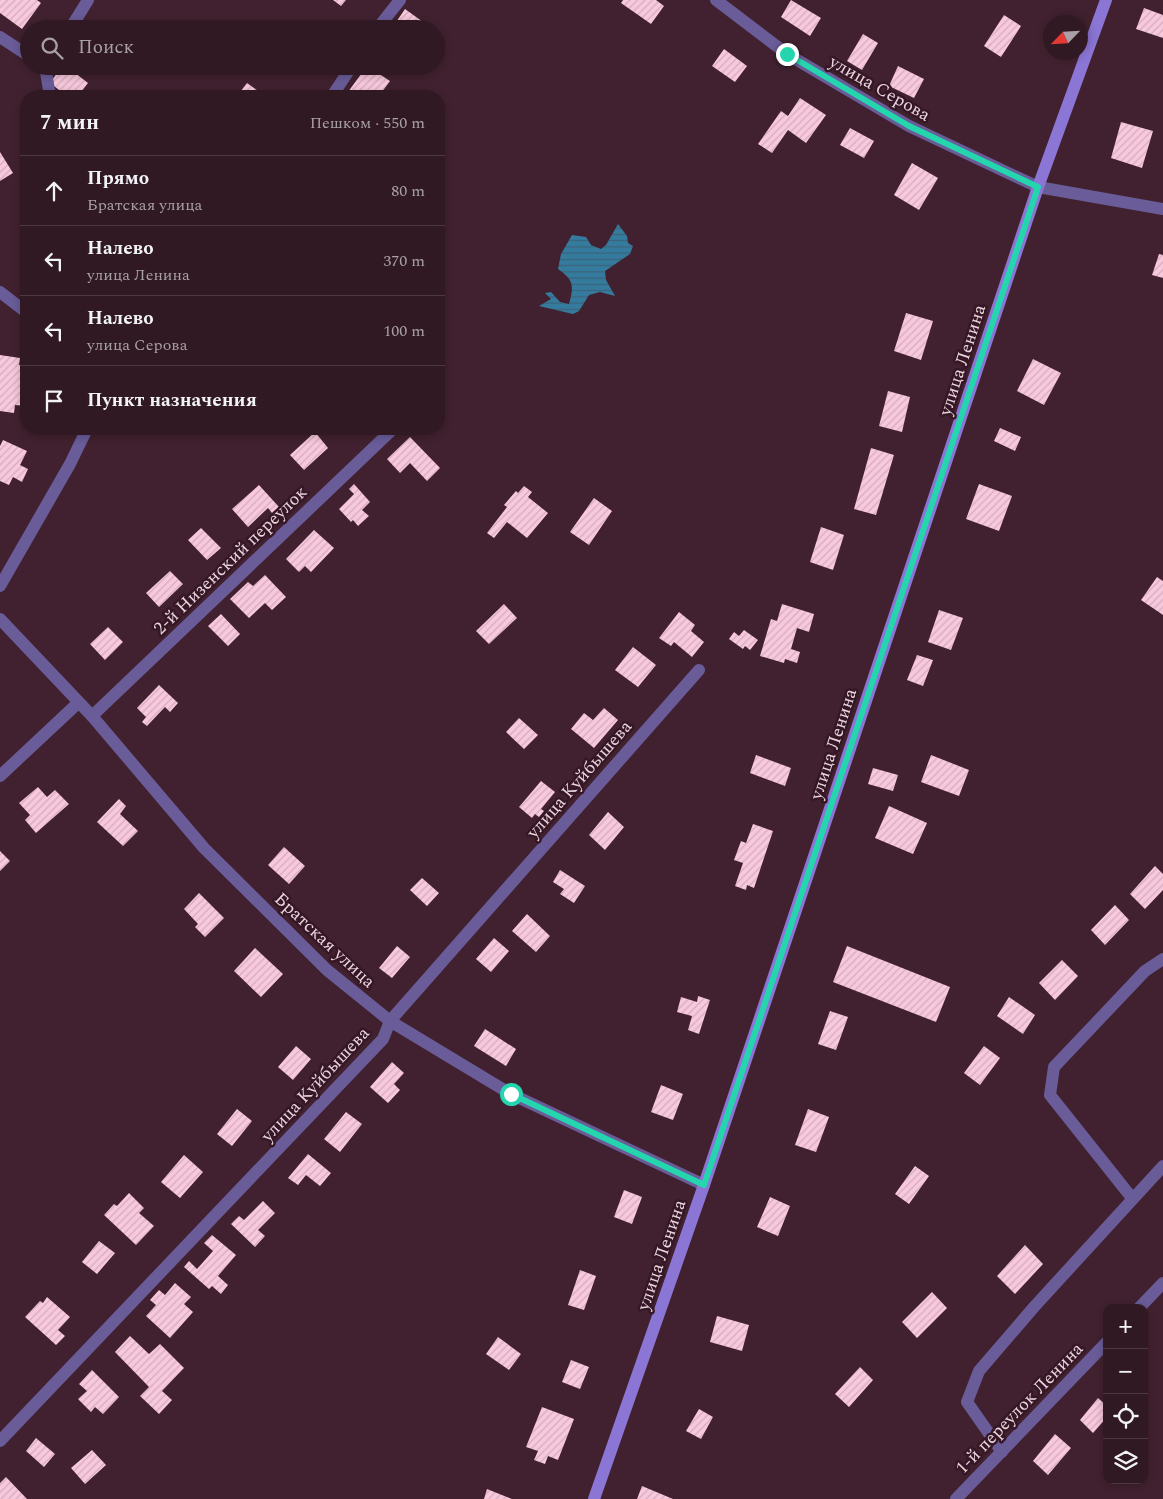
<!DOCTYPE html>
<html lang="ru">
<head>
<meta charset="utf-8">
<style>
	:root { --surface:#311923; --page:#3d2630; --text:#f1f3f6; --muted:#a8a0a6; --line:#4c3841 }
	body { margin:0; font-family:Spectral,serif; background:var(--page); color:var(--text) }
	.controls { position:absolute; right:15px; bottom:15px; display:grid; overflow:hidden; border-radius:10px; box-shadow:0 2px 8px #0003 }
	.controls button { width:45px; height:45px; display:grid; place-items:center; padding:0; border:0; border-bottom:1px solid var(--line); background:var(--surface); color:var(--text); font:25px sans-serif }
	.compass { position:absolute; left:1043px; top:15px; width:45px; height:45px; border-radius:50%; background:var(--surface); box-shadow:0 2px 8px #0003; rotate:245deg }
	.stop { position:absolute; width:15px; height:15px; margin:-11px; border:4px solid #25d5ae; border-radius:50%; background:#fff }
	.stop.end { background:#25d5ae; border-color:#fff; box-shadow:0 1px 5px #0008 }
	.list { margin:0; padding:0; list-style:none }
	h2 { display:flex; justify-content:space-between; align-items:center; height:65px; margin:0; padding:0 20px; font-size:21px }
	h2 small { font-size:16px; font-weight:400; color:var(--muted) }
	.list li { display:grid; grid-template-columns:32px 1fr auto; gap:15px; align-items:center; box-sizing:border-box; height:70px; padding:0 20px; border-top:1px solid var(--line) }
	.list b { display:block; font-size:19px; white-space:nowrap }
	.list p { margin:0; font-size:16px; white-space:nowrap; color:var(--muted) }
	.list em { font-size:16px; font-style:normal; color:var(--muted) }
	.icon { flex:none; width:28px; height:28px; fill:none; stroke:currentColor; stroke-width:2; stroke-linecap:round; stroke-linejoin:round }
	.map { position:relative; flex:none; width:1163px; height:1499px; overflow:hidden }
	.search { position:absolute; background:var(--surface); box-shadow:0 2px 8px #0003; left:20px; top:20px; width:425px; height:55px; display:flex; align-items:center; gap:12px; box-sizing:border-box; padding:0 18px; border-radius:28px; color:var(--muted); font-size:19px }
	.panel { position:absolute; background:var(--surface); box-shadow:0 2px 8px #0003; left:20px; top:90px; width:425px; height:345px; border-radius:20px }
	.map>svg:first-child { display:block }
</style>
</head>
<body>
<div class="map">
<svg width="1163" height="1499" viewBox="0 0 1163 1499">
	<defs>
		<pattern id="water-rules" width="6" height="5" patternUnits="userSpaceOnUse" patternTransform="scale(1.25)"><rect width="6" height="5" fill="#347b9e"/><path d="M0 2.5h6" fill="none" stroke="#3b637a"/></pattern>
		<pattern id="building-hatch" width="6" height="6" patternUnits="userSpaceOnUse" patternTransform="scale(1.25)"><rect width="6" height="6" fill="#f8c8dc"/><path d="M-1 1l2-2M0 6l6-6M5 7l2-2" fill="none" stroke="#d4adbd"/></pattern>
	</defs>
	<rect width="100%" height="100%" fill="#41212f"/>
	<path fill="url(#water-rules)" d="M 618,224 L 627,236 L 628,243 L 633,246 L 630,254 L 605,271 L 606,280 L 615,296 L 600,292 L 589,295 L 579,311 L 573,314 L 539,306 L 551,299 L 545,293 L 551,292 L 560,302 L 569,304 C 574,286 574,280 558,269 L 561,254 L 572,235 L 586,237 L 591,245 L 601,249 L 606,245 Z"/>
	<path fill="url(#building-hatch)" d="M 0,0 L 37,0 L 41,3 L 22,29 L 0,13 Z
		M 333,0 L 346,0 L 341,6 Z
		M 623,0 L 656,0 L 664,6 L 651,24 L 621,3 Z
		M 791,0 L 821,18 L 810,36 L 781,17 Z
		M 1144,8 L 1163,15 L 1163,38 L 1136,29 Z
		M 405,9 L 430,27 L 429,29 L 392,28 Z
		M 1004,15 L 1021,26 L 1001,57 L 984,46 Z
		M 863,34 L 878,43 L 862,70 L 847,61 Z
		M 724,49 L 747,66 L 735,82 L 712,66 Z
		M 62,66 L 66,66 L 88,83 L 78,96 L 67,96 L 50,83 Z
		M 367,66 L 390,81 L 379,96 L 373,93 L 371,96 L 345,96 Z
		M 898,66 L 924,79 L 914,98 L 889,86 Z
		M 247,83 L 265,96 L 237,96 Z
		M 800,98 L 826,115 L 806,143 L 788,130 L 772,153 L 758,144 L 781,111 L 788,116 Z
		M 1121,122 L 1153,131 L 1142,168 L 1111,158 Z
		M 850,128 L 874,141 L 864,158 L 840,145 Z
		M 0,152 L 13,173 L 0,181 Z
		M 912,163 L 938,178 L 919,210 L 894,195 Z
		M 26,243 L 26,257 L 20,246 Z
		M 1159,254 L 1163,255 L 1163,278 L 1152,275 Z
		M 906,313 L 933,321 L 921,360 L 894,351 Z
		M 0,355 L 20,358 L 19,365 L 26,366 L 26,406 L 15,405 L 14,413 L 0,411 Z
		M 1033,359 L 1061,373 L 1044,405 L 1017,391 Z
		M 888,391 L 910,397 L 902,432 L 879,426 Z
		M 1000,428 L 1021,437 L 1015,451 L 994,441 Z
		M 315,432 L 328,448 L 304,470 L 290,455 Z
		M 410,437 L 440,468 L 427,481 L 410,463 L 400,473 L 387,459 Z
		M 3,440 L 27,451 L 20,465 L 28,469 L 22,482 L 13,477 L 9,485 L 0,481 L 0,446 Z
		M 871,448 L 894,455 L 876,515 L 854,509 Z
		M 354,484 L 370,502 L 362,510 L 369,516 L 358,526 L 353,520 L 351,522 L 339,509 L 354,494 L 349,489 Z
		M 979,484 L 1012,496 L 999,531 L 966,519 Z
		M 259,485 L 279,507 L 272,513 L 268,508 L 248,527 L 232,509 Z
		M 524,486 L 532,492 L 528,497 L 548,513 L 527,538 L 507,522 L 494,538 L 487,533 L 507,507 L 504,505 L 516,491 L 518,493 Z
		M 594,498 L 612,511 L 589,545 L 570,532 Z
		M 821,527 L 844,535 L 833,570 L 810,562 Z
		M 201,528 L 221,548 L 207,560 L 188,540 Z
		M 314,530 L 334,548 L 311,572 L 305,566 L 299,572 L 286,559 Z
		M 170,571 L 183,584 L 159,607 L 146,593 Z
		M 265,575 L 286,597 L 272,610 L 265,603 L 249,618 L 230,599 L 248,582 L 253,586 Z
		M 1157,577 L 1163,581 L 1163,615 L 1141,600 Z
		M 504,604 L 517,618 L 489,644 L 476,631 Z
		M 782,604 L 814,614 L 809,632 L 797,628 L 791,649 L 800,652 L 797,663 L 785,659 L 784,663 L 760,656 L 771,619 L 777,621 Z
		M 939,610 L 963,618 L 951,650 L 928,642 Z
		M 679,612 L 695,625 L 691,631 L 704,642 L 692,657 L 674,642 L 671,646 L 659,638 Z
		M 221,614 L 240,634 L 228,646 L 208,626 Z
		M 108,627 L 123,642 L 105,660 L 90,644 Z
		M 744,630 L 758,640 L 750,650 L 745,646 L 743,649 L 729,639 L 734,632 L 739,636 Z
		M 633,647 L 656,665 L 638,687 L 615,670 Z
		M 917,655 L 933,660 L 923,686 L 907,680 Z
		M 159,685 L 178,703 L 170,712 L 165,707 L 147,726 L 142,722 L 146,717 L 137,708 Z
		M 604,708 L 618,720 L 594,748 L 571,729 L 584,713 L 593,720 Z
		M 519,718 L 538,735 L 524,749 L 506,732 Z
		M 756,755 L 791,768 L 785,786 L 750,773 Z
		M 931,755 L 969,770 L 959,796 L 921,782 Z
		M 873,768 L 898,775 L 893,791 L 868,784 Z
		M 541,781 L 555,792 L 541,809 L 544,811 L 539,817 L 535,814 L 532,818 L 519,807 Z
		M 38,787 L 47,797 L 55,790 L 69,804 L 36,833 L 25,820 L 30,815 L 19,803 Z
		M 119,799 L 126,806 L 120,814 L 138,831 L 123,846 L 97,822 Z
		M 889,806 L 927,823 L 913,854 L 875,838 Z
		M 608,812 L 624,827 L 605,850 L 589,835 Z
		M 753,824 L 773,831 L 754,888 L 747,885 L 746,890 L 735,886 L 743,863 L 734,860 L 741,841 L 746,843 Z
		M 284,847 L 305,866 L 289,884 L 268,865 Z
		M 0,851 L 10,861 L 0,871 Z
		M 1155,866 L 1163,874 L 1163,890 L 1145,909 L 1130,894 Z
		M 560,870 L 585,886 L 574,903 L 560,894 L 564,889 L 553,882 Z
		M 422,878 L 439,893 L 427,906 L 410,890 Z
		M 199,893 L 224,918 L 205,937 L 195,927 L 198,924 L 184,909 Z
		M 1115,905 L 1129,920 L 1105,945 L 1091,930 Z
		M 527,914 L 550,936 L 536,952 L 512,931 Z
		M 494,938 L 509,951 L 491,972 L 476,959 Z
		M 397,946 L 410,957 L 392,978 L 379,968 Z
		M 847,946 L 950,987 L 936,1022 L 833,982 Z
		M 255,948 L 283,974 L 261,997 L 234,971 Z
		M 1062,960 L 1078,976 L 1055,1000 L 1039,983 Z
		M 698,996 L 710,1000 L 699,1034 L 688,1030 L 692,1016 L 677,1012 L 681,997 L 697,1002 Z
		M 1009,997 L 1035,1015 L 1023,1034 L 997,1016 Z
		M 830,1011 L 848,1017 L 836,1050 L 818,1044 Z
		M 485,1029 L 516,1049 L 506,1066 L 474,1046 Z
		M 296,1046 L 311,1059 L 293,1080 L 278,1067 Z
		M 984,1046 L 1000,1058 L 980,1085 L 964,1073 Z
		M 392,1062 L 404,1073 L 394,1084 L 400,1090 L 388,1103 L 370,1087 Z
		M 661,1085 L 683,1094 L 673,1120 L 651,1112 Z
		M 237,1109 L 252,1121 L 232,1146 L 217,1134 Z
		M 808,1109 L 829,1117 L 816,1152 L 795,1145 Z
		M 346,1112 L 362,1124 L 340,1152 L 324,1139 Z
		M 308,1154 L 331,1173 L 320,1186 L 306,1175 L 298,1185 L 288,1178 Z
		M 184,1155 L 203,1172 L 180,1198 L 161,1182 Z
		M 915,1166 L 929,1176 L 909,1204 L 895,1194 Z
		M 624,1190 L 642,1197 L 632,1224 L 614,1217 Z
		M 129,1193 L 144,1208 L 139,1213 L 154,1226 L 136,1245 L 104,1215 L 114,1204 L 117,1206 Z
		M 770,1197 L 790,1206 L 778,1236 L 757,1227 Z
		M 263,1201 L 275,1213 L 258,1230 L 265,1236 L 255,1247 L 231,1224 L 239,1216 L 244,1220 Z
		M 212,1235 L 236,1255 L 218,1276 L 228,1285 L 221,1294 L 212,1286 L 209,1289 L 184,1267 L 189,1261 L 197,1269 L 213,1251 L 204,1243 Z
		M 99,1241 L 115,1253 L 97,1274 L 82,1262 Z
		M 1025,1245 L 1043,1264 L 1015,1294 L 997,1276 Z
		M 580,1270 L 596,1276 L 584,1310 L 568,1305 Z
		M 175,1283 L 191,1297 L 184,1304 L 193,1312 L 170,1338 L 146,1316 L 156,1305 L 150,1300 L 159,1290 L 165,1295 Z
		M 932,1292 L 947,1308 L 917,1338 L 902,1322 Z
		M 47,1297 L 70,1317 L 58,1330 L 65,1336 L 56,1345 L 25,1317 L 40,1301 L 43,1303 Z
		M 717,1316 L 749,1325 L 742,1351 L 710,1342 Z
		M 130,1336 L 149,1354 L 160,1344 L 184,1368 L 162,1391 L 172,1400 L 159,1414 L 140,1396 L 149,1387 L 115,1352 Z
		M 498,1337 L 521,1354 L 509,1370 L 486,1354 Z
		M 571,1360 L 589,1367 L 580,1389 L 562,1382 Z
		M 860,1367 L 873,1380 L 849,1407 L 835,1394 Z
		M 92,1370 L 119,1397 L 103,1414 L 95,1407 L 91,1412 L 78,1399 L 87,1391 L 79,1384 Z
		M 1098,1398 L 1107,1406 L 1107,1417 L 1093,1433 L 1080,1420 Z
		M 542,1407 L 574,1419 L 558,1460 L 548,1456 L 545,1464 L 534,1460 L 538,1451 L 526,1447 Z
		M 699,1409 L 713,1417 L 701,1439 L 686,1431 Z
		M 1055,1434 L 1071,1448 L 1048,1475 L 1033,1461 Z
		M 36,1438 L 55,1454 L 44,1467 L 26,1451 Z
		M 92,1450 L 106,1465 L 85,1484 L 71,1468 Z
		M 6,1477 L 27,1499 L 0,1499 L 0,1483 Z
		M 642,1486 L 673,1499 L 637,1499 Z
		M 487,1489 L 512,1499 L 484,1499 Z"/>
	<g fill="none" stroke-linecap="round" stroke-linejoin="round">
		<path stroke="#695c98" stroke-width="12" d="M 716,0 L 787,54 L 909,126 L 1038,187 L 1163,209
			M 70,29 L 88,0
			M 377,29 L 400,0
			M 0,37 L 29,56
			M 45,66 L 50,96
			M 332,96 L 352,66
			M 0,292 L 26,312
			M 0,586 L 70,464 L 87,429
			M 92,716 L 393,429
			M 0,776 L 78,703
			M 1132,1198 L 1050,1095 L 1054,1067 L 1145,971 L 1163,959
			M 1139,1308 L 1163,1283
			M 0,1441 L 383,1039 L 390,1021 L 699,670
			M 1002,1452 L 967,1402 L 979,1371 L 1034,1307 L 1163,1166
			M 956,1499 L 1107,1342"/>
		<path stroke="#695c98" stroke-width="12" d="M 0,619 L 92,716 L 204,848 L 327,970 L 390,1021 L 511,1094 L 704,1185"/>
		<path stroke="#8b75d5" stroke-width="12" d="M 594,1499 L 704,1185 L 1038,187 L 1106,0"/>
	</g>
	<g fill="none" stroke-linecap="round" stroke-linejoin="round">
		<path stroke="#25d5ae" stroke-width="6" d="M 511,1094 L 704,1185 L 1038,187 L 909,126 L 787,54"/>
	</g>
	<g text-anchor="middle" stroke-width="5" stroke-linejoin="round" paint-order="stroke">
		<g font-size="18" fill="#ebd6de" stroke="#361725">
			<text transform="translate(880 88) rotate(30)" y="6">улица Серова</text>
			<text transform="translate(962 360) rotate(-72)" y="6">улица Ленина</text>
			<text transform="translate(230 560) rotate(-44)" y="6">2-й Низенский переулок</text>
			<text transform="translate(833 744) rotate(-72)" y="6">улица Ленина</text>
			<text transform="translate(579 779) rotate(-49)" y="6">улица Куйбышева</text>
			<text transform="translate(325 940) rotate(43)" y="6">Братская улица</text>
			<text transform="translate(315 1084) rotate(-47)" y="6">улица Куйбышева</text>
			<text transform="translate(661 1255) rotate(-71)" y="6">улица Ленина</text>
			<text transform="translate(1019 1408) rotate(-46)" y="6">1-й переулок Ленина</text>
		</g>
	</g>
</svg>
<div class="controls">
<button>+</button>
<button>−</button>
<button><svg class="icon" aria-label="locate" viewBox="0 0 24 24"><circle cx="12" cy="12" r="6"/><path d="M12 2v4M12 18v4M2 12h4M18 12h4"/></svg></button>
<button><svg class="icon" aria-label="layers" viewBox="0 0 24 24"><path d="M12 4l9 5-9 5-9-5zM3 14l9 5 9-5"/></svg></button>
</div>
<svg class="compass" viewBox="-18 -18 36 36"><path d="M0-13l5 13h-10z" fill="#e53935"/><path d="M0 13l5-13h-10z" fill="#a8a0a6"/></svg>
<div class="stop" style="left:511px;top:1094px"></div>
<div class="stop end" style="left:787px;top:54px"></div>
<div class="search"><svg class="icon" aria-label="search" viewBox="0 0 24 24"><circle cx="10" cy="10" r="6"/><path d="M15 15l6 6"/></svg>Поиск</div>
<section class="panel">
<h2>7 мин<small>Пешком · 550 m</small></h2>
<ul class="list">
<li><svg class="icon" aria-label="ahead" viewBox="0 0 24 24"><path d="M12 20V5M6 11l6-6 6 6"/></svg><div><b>Прямо</b><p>Братская улица</p></div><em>80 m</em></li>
<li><svg class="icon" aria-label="left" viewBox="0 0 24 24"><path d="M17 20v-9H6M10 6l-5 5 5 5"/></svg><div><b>Налево</b><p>улица Ленина</p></div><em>370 m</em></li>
<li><svg class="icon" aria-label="left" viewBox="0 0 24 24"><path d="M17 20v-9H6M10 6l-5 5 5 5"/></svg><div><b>Налево</b><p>улица Серова</p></div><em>100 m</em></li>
<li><svg class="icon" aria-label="arrive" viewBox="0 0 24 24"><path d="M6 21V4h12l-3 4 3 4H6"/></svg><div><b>Пункт назначения</b></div></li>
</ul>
</section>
</div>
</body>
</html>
